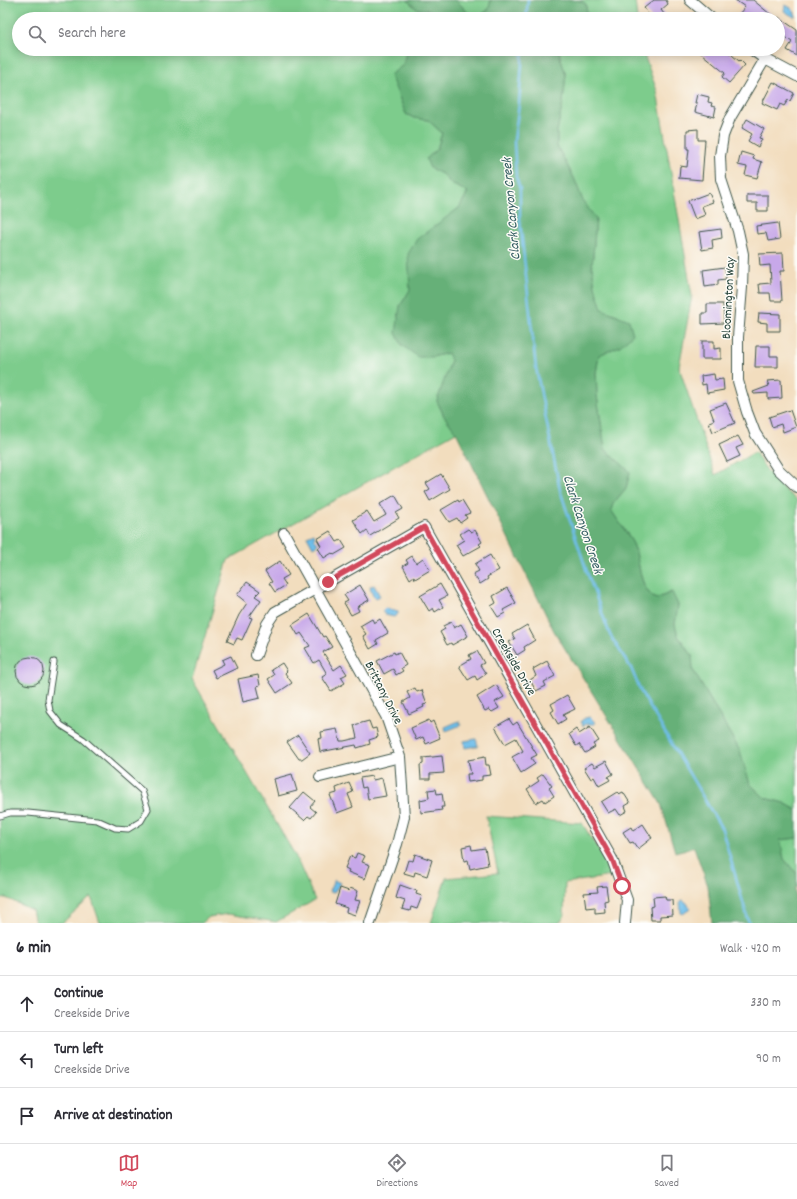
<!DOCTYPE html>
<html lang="en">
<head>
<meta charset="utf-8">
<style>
	:root { --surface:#fff; --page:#f7f7f7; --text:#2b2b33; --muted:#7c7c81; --line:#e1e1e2; --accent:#d1495b }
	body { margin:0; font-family:Dekko,sans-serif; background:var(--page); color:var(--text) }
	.stop { position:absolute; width:12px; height:12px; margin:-9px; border:3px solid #d1495b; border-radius:50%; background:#fff }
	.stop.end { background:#d1495b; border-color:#fff; box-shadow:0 1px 4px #0008 }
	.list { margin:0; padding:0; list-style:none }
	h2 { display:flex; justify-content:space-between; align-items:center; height:52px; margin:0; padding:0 16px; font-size:17px }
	h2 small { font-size:13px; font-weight:400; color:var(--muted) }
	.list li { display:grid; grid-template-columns:26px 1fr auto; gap:12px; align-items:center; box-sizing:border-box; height:56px; padding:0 16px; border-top:1px solid var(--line) }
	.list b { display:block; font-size:15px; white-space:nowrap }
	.list p { margin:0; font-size:13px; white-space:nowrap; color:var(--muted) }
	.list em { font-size:13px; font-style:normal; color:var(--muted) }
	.icon { flex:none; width:22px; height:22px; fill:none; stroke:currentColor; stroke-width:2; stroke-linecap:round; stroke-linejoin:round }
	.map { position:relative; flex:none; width:797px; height:923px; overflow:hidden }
	.search { position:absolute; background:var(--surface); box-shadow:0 2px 10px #0003; left:12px; right:12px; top:12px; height:44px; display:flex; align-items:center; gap:10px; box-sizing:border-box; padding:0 14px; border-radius:22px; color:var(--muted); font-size:15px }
	.sheet { height:220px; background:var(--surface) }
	nav { display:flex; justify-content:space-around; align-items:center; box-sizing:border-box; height:56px; border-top:1px solid var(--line); background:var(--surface); font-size:11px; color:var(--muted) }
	nav a { display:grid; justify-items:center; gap:2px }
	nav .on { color:var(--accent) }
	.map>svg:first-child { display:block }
</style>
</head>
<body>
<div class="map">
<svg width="797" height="923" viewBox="0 0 797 923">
	<rect width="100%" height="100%" fill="#fdfcf7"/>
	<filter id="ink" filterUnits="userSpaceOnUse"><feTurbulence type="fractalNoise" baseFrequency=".025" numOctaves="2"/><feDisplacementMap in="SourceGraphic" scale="8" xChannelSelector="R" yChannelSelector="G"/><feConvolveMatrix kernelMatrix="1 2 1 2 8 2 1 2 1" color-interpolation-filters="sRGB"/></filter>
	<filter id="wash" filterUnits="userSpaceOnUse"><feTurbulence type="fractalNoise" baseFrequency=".012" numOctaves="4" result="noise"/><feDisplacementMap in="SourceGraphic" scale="16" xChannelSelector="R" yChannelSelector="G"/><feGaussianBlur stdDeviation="0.9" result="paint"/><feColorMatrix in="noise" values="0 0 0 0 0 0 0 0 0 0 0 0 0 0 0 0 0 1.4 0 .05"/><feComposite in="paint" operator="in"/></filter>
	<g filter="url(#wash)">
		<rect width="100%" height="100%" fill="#f2ddbe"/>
		<path fill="#7dcc8c" stroke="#4e8460" d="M 0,0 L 408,0 L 408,1 L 417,9 L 431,10 L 434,19 L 19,19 L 19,49 L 407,49 L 403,65 L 399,97 L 406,114 L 414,118 L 428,120 L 442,133 L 437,149 L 427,159 L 430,168 L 444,175 L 451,184 L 468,192 L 459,208 L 441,222 L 410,275 L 410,290 L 400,306 L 432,357 L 448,353 L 452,360 L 437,401 L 444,416 L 456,432 L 228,560 L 192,679 L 295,855 L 315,900 L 276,922 L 228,914 L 209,917 L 202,923 L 100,923 L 91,897 L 62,923 L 35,923 L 32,910 L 6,898 L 0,898 Z
			M 456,0 L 491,0 L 488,10 L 477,18 L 470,15 Z
			M 578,0 L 635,0 L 637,19 L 584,19 L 587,16 L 586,4 Z
			M 559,49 L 642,49 L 657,91 L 692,296 L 679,367 L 715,475 L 755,452 C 766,471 779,487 797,500 L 797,810 L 784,803 L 765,798 L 750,784 L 740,751 L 693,670 L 692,655 L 678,636 L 675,624 L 678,605 L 671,592 L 656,599 C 637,587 641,559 632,542 C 626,531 618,521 611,510 L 613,504 L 626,488 L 630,472 L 605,449 L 597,396 L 596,373 L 599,355 L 619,346 L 618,315 L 602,310 L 595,286 L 592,267 L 596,219 L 583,201 L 574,178 L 557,146 L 557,131 L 563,102 L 566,75 L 560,57 Z
			M 486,816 L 582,823 L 603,857 L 612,876 L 565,883 L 564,917 L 559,923 L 431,923 L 446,878 L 498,873 Z
			M 797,838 L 797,874 L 784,859 L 780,840 Z"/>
		<path fill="#66b078" stroke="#427656" d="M 408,0 L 456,0 L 470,15 L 477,18 L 488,10 L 491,0 L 578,0 L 586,4 L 587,16 L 584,19 L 434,19 L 431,10 L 417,9 L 408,1 Z
			M 407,49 L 559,49 L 560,57 L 566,75 L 563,102 L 557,131 L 557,146 L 574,178 L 583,201 L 596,219 L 592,267 L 595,286 L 602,309 L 629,320 L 633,334 L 620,346 L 599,355 L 596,373 L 597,396 L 605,449 L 630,472 L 626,488 L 613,504 L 611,510 C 618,521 626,531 632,542 C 641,559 637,588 656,599 L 672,592 L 678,605 L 675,624 L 678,636 L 692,655 L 693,670 L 740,751 L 750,784 L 765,798 L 784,803 L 797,810 L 797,838 L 780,840 L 784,859 L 797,874 L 797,887 L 795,888 L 795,923 L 712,923 L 708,886 L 694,847 L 675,852 L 661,804 L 554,631 L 456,432 L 444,416 L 437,401 L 451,360 L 448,353 L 432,357 L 418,357 L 402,345 L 396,333 L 400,306 L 410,290 L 408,254 L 417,239 L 459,208 L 468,192 L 451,184 L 444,175 L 430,168 L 426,159 L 437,149 L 442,133 L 428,120 L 414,118 L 406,114 L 390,75 L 403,65 Z"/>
		<path fill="#70beea" stroke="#487e8f" d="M 785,5 C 791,7 794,10 796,16 L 794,17 L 784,11 Z
			M 314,533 L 315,535 L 314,538 L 318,544 L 313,547 L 307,536 Z
			M 374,585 L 380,596 L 376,598 L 373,596 L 370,588 L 371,586 Z
			M 385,608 L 398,612 L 398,614 L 394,617 L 385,615 L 382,611 Z
			M 590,717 L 594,721 L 595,724 L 586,724 L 583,726 L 581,721 L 585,718 Z
			M 459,721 L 461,725 L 446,731 L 445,727 Z
			M 476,739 L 478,746 L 465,748 L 464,741 Z
			M 334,880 L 340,883 L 334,893 L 329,892 Z
			M 683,900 L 687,903 L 690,909 L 683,914 L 681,913 L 680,901 Z"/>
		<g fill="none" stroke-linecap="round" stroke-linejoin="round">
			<path stroke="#70beea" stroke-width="2.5" d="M 526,19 L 528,0
				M 523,49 L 519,104 L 514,141 L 516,177 L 520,189 L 520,221 L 536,368 L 560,490 L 587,572 L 610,635 L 631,668 L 641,692 L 722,829 L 749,923"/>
		</g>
		<g id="blocks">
			<path fill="#c7a8e9" d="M 654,0 L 666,0 L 668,4 L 661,10 L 668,19 L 652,19 L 644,8 Z
				M 735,0 L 753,0 L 776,19 L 742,19 L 738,15 L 745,7 Z
				M 778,17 L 797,30 L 797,56 L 787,50 L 792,42 L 778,32 Z
				M 696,49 L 725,49 L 739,61 L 740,60 L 745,65 L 729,83 L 722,77 L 725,73 Z
				M 773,82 L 794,93 L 790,101 L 788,100 L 784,106 L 780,104 L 777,110 L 762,103 Z
				M 697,94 L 709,97 L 708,102 L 712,103 L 711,106 L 716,107 L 714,117 L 695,112 L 697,103 L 695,103 Z
				M 747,119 L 764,129 L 759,138 L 762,139 L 758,147 L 748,141 L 752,134 L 742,128 Z
				M 698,129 L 698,140 L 705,140 L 702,180 L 679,178 L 680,166 L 687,167 L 689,149 L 687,149 L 687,130 Z
				M 741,152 L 754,156 L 753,159 L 762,162 L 757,178 L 745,175 L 747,167 L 738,165 Z
				M 709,193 L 713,202 L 702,206 L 705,215 L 695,219 L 688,201 Z
				M 747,195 L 768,195 L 768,211 L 757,211 L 757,203 L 747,203 Z
				M 778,223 L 780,239 L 768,241 L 766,233 L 757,234 L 756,226 Z
				M 721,229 L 722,238 L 712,240 L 713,248 L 702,250 L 699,232 Z
				M 783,253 L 784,271 L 780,271 L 782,301 L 771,301 L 770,293 L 760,293 L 759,284 L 771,283 L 770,265 L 760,266 L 759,254 Z
				M 725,267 L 726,279 L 718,280 L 718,285 L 705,287 L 703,270 Z
				M 707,304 L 723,304 L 724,323 L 702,324 L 702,313 L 707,313 Z
				M 759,313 L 780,314 L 780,331 L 767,331 L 767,323 L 758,322 Z
				M 702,341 L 714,341 L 714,349 L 721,348 L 721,359 L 702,359 Z
				M 756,346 L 770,346 L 770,356 L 778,356 L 778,367 L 755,367 Z
				M 714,374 L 715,380 L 723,379 L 724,390 L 707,393 L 706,384 L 702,385 L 701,376 Z
				M 781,380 L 782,398 L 768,399 L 768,393 L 754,394 L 753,392 L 769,386 L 767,381 Z
				M 726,403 L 735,423 L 713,432 L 709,422 L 714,420 L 710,409 Z
				M 790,410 L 796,427 L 783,432 L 781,424 L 772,427 L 769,417 Z
				M 738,436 L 743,445 L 736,448 L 740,456 L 727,462 L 719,445 Z
				M 441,474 L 450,489 L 430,501 L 425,492 L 430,489 L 426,483 Z
				M 395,495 L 403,509 L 396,513 L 399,518 L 370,536 L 367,530 L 362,534 L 353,520 L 367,511 L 374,522 L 386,515 L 380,504 Z
				M 458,500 L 459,502 L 462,500 L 470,513 L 465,515 L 467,518 L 460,523 L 457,518 L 449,522 L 441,510 Z
				M 468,529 L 471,532 L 475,530 L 482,542 L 479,544 L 481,546 L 463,556 L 456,545 L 464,540 L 460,534 Z
				M 330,531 L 337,542 L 341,540 L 346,548 L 334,555 L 332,553 L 324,558 L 318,548 L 321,546 L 317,539 Z
				M 490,555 L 499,570 L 487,577 L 488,579 L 480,584 L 473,574 L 479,571 L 475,564 Z
				M 412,556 L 416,563 L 423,558 L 430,570 L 415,579 L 414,576 L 410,579 L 403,566 L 408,563 L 406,560 Z
				M 280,561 L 289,575 L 282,579 L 286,585 L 275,592 L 269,583 L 272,582 L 265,571 Z
				M 247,582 L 260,591 L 255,596 L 261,600 L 249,617 L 252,618 L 242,640 L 237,638 L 234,644 L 227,641 L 239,615 L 247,603 L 237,595 Z
				M 440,584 L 447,596 L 439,600 L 443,607 L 435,612 L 433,608 L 429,611 L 420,596 Z
				M 360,585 L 369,600 L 357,607 L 359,611 L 351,615 L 344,603 L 348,601 L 344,595 Z
				M 507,588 L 516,603 L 503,610 L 505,613 L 498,617 L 491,606 L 496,603 L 493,596 Z
				M 309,614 L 323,637 L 325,636 L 332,647 L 323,652 L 334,670 L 341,665 L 347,674 L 341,677 L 345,683 L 331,691 L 322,677 L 327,674 L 319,660 L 314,663 L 305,648 L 310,646 L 301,633 L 298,635 L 292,625 Z
				M 372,619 L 374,623 L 380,619 L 388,633 L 376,640 L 378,644 L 370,649 L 363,636 L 366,634 L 360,626 Z
				M 451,622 L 454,628 L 461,624 L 468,636 L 452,645 L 451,643 L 447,645 L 440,632 L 445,629 L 443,626 Z
				M 527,625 L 535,640 L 524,647 L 525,650 L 517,655 L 509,642 L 515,639 L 512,634 Z
				M 477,651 L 484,663 L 480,665 L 486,674 L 477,680 L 475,676 L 468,680 L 459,666 L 471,659 L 469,655 Z
				M 394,652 L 395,654 L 399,652 L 406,665 L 401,668 L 403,671 L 396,675 L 393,669 L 384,674 L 377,661 Z
				M 231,656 L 237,668 L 216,678 L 212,670 L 224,664 L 222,660 Z
				M16 671a14 14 0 1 1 28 0a14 14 0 1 1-28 0Z
				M 547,661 L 555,676 L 544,682 L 546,686 L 536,691 L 530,680 L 536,676 L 533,669 Z
				M 282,663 L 287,671 L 285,673 L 292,683 L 277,693 L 268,679 L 274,675 L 271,670 Z
				M 258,675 L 260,685 L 257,686 L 260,698 L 243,702 L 238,679 Z
				M 496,685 L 504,697 L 495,702 L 499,708 L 492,712 L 489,709 L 485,711 L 477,697 Z
				M 415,688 L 417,692 L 422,690 L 427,704 L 423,705 L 424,707 L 409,714 L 403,702 L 410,698 L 407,692 Z
				M 567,695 L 575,709 L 563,715 L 566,719 L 558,724 L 551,712 L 554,710 L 551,704 Z
				M 509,719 L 513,725 L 517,722 L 537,755 L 531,758 L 535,764 L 521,773 L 512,757 L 523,751 L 516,738 L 505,744 L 495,727 Z
				M 429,720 L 430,723 L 433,721 L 440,738 L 426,744 L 423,737 L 416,740 L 411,728 Z
				M 369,721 L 372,729 L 376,728 L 378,737 L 369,740 L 370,744 L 357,748 L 356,745 L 320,752 L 318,739 L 322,738 L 321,732 L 337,729 L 340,741 L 344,741 L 357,738 L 354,725 Z
				M 590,727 L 599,741 L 593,744 L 595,747 L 585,753 L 579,744 L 576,746 L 569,734 L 576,729 L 579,734 Z
				M 298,735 L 310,753 L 302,759 L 299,759 L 287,742 Z
				M 442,756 L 444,773 L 430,774 L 430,779 L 421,779 L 420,765 L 423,764 L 423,758 Z
				M 485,757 L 486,765 L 489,765 L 491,775 L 482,776 L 482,780 L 468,782 L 467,774 L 471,774 L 468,760 Z
				M 606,761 L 613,774 L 608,777 L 610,780 L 599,786 L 594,777 L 591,779 L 584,768 L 592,763 L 595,767 Z
				M 292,774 L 297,791 L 278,796 L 274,779 Z
				M 543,774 L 552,786 L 549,788 L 554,796 L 545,802 L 543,799 L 536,803 L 527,789 L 539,781 L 537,778 Z
				M 372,776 L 373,780 L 382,778 L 386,796 L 368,799 L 366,787 L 362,788 L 360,778 Z
				M 349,783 L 353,792 L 348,794 L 353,807 L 337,813 L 330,795 L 337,793 L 336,788 Z
				M 436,789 L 437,794 L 442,793 L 444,807 L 441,807 L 442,810 L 421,813 L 420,800 L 429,798 L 428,790 Z
				M 304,792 L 315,801 L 310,807 L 316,812 L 311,818 L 308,816 L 304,820 L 290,808 Z
				M 617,792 L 619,794 L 623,792 L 630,803 L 625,806 L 627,811 L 620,815 L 616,809 L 608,813 L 601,802 Z
				M 643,824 L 652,838 L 638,849 L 633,842 L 630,843 L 623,832 L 631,827 L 633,831 Z
				M 471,845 L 472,850 L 485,848 L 488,865 L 470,869 L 468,860 L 464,861 L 462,847 Z
				M 357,853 L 365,856 L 362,862 L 370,865 L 365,879 L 348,872 L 349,870 L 345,868 L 350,856 L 355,858 Z
				M 415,854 L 432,860 L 427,876 L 415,872 L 414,876 L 404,873 L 408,860 L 413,861 Z
				M 400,885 L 417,891 L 416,894 L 422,896 L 417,909 L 411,907 L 410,911 L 402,909 L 405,901 L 396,898 Z
				M 606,886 L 608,900 L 604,901 L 605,912 L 595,913 L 595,907 L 586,908 L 584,893 L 598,892 L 597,887 Z
				M 340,888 L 349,891 L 350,888 L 358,891 L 355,900 L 360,901 L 355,915 L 346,912 L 347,908 L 335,904 Z
				M 665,896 L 666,900 L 672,900 L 673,915 L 660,916 L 660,920 L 651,920 L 650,907 L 654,906 L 653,897 Z"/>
		</g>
	</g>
	<g filter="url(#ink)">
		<use href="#blocks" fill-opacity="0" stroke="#3f5549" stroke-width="1"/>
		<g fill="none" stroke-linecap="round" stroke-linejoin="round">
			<g stroke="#3f5549" stroke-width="7">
				<path id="lane" d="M 0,816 L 10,813 L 28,813 L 97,820 L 115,828 L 128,829 L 141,821 L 148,809 L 142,791 L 83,739 L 61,725 L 50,711 L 48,700 L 54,662"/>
			</g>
			<g stroke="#3f5549" stroke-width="12">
				<path id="street" d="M 690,0 L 712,19
					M 751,49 L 765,59 L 797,76
					M 765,59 L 730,118 L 723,136 L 720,156 L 721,179 L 738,231 L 743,254 L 742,287 L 738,337 L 738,381 L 747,412 L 755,433 L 778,469 L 797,487
					M 284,533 L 386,716 L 400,757 L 404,817 L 397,844 L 370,923
					M 256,655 L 267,624 L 275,612 L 424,527 L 612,859 L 627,900 L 625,923
					M 320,777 L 400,757"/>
			</g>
			<use href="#lane" stroke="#fff" stroke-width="5"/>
			<use href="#street" stroke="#fff" stroke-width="10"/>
		</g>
	</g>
	<g fill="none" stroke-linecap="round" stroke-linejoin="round" filter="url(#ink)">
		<path stroke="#d1495b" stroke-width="5" d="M 328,582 L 424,527 L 612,859 L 622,886"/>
	</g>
	<g text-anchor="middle" stroke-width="3" stroke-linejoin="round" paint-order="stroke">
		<g font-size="13" fill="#1f3d34" stroke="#fdfcf7">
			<text transform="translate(727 298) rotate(-87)" y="5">Bloomington Way</text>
			<text transform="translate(515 661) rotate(60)" y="5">Creekside Drive</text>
			<text transform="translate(385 692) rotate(63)" y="5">Brittany Drive</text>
		</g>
		<g font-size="14" font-style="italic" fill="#335d62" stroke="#fdfcf7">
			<text transform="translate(510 209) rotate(-95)" y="5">Clark Canyon Creek</text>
			<text transform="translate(584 524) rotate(72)" y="5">Clark Canyon Creek</text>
		</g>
	</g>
</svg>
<div class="stop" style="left:622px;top:886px"></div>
<div class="stop end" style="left:328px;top:582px"></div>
<div class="search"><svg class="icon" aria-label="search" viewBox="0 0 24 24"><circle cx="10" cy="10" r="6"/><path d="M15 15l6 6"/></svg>Search here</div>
</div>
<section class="sheet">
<h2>6 min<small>Walk · 420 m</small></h2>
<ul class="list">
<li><svg class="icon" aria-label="ahead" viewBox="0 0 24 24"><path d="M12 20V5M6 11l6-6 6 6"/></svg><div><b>Continue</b><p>Creekside Drive</p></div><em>330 m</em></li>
<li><svg class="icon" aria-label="left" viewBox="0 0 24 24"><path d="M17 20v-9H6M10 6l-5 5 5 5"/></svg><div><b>Turn left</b><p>Creekside Drive</p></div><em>90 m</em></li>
<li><svg class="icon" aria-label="arrive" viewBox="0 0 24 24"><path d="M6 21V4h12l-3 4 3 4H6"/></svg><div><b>Arrive at destination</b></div></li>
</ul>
</section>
<nav>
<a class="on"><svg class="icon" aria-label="map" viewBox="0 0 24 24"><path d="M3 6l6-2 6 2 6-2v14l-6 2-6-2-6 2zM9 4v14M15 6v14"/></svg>Map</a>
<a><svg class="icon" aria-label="directions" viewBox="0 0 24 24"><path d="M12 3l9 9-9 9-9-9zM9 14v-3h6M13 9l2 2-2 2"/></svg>Directions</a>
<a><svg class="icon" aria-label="saved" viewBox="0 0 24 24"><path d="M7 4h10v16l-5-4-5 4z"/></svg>Saved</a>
</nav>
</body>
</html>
